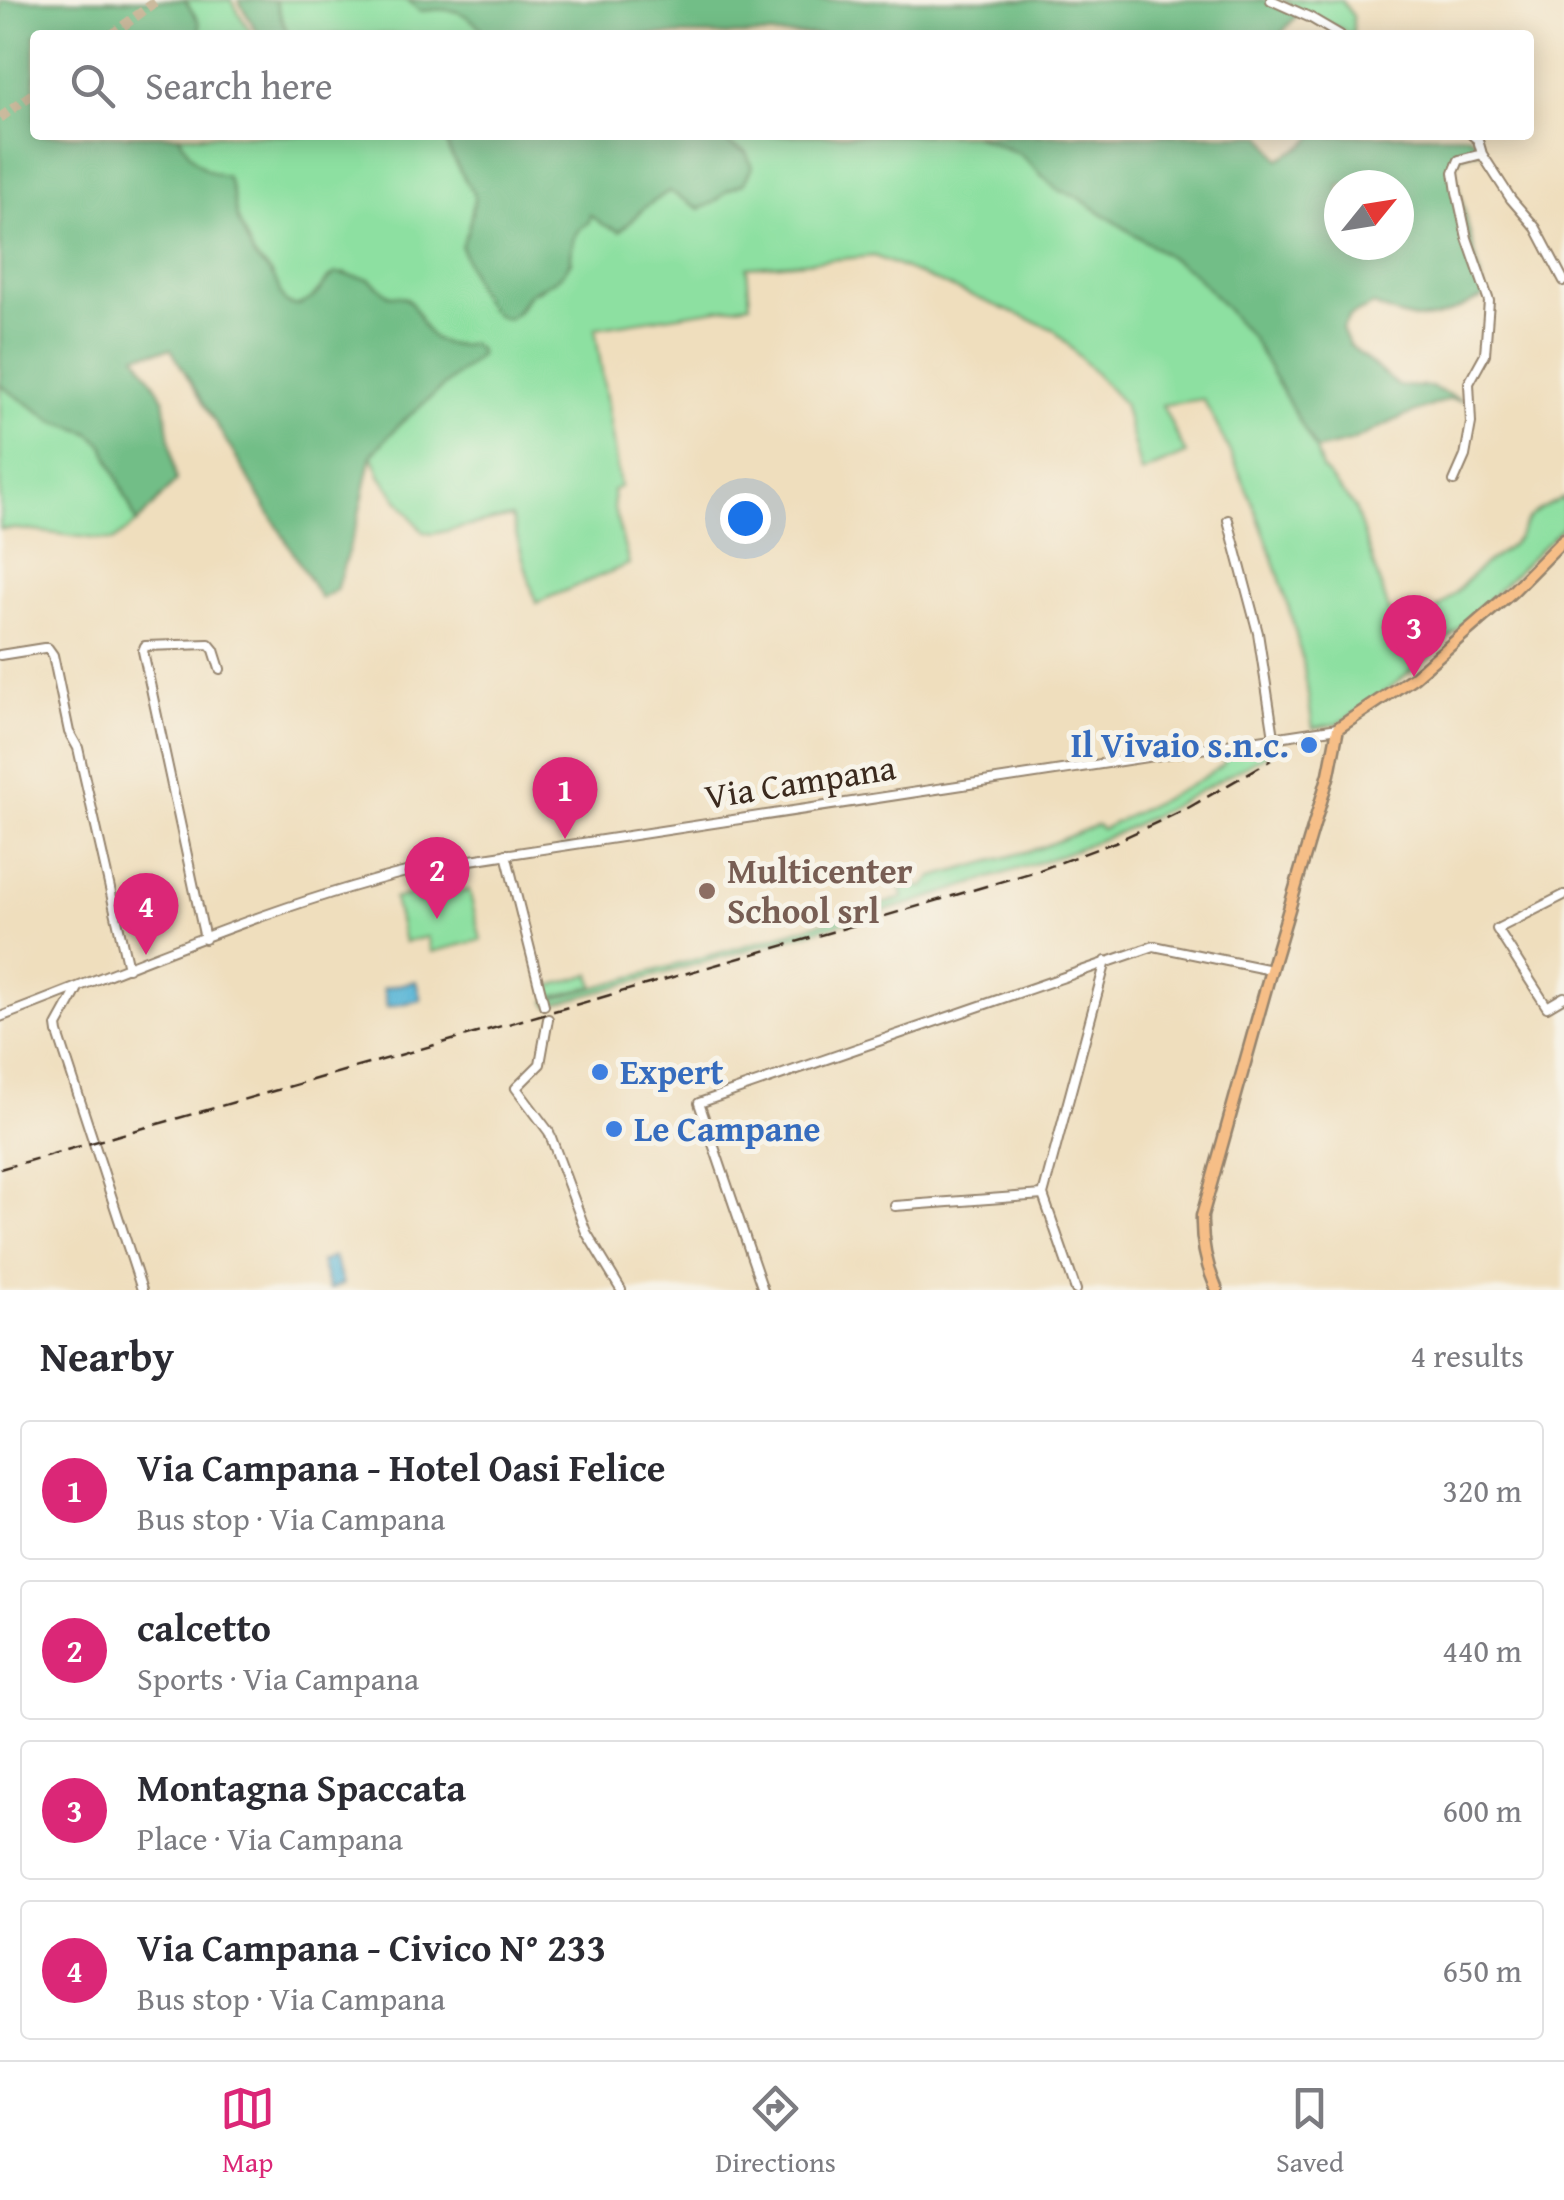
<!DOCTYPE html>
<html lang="en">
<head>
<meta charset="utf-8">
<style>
	:root { --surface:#fff; --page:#f7f7f7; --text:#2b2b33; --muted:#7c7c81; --line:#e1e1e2; --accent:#db2777 }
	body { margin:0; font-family:"Gentium Book Plus",serif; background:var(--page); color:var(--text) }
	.compass { position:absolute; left:1324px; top:170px; width:90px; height:90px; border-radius:50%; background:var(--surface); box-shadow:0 5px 25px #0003; rotate:60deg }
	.you { position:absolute; left:745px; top:518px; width:35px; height:35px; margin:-25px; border:8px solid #fff; border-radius:50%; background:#1a73e8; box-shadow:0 0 0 15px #1a73e833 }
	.badge { display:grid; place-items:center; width:65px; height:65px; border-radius:50%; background:var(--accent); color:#fff; font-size:32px; font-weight:700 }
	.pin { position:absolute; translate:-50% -82px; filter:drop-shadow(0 2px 5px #0008) }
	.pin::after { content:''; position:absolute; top:52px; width:35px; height:30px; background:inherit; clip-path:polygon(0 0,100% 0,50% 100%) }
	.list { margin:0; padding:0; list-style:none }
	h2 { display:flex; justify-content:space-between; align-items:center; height:130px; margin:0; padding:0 40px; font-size:42px }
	h2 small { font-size:32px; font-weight:400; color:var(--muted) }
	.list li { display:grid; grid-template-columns:65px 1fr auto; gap:30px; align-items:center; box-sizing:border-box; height:140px; margin:0 20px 20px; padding:0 20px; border:2px solid var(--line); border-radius:10px }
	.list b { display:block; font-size:38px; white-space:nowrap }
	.list p { margin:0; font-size:32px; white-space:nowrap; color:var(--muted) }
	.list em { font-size:32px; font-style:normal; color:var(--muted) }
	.icon { flex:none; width:55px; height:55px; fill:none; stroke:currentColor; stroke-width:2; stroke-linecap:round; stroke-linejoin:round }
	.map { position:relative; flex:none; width:1564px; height:1290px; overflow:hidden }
	.search { position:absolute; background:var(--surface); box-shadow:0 5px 25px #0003; left:30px; right:30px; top:30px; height:110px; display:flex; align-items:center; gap:25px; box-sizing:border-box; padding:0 35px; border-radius:10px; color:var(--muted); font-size:38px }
	.sheet { height:770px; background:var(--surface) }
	nav { display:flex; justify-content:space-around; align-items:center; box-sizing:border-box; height:140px; border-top:2px solid var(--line); background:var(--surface); font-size:28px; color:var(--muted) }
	nav a { display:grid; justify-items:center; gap:5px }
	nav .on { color:var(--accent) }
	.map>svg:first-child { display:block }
</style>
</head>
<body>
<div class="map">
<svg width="1564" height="1290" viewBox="0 0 1564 1290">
	<rect width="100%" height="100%" fill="#f7f3e8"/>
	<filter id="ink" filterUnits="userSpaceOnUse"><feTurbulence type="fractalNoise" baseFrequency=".01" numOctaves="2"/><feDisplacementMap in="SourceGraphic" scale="20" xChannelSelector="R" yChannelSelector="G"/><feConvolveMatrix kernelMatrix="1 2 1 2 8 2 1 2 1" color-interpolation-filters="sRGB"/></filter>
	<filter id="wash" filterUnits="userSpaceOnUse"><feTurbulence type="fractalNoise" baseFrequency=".0048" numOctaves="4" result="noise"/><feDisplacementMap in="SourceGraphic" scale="40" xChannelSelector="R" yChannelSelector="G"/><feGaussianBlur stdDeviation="2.25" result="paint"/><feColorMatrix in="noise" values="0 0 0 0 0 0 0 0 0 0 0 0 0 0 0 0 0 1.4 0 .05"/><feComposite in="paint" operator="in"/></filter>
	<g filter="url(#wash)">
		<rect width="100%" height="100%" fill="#efdebd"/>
		<path fill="#8de0a1" stroke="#648560" stroke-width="2.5" d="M 185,0 L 231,0 L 252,35 L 200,35 L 198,22 Z
			M 275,0 L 407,0 L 420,11 C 454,6 465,11 488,35 L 288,35 Z
			M 1281,0 L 1341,0 L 1353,16 L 1353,35 Z
			M 179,135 L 445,135 L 449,151 L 475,197 L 468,230 L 516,314 L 531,292 L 539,290 L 571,262 C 570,238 575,232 590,214 L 620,231 L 645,207 L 669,191 L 715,202 L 728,190 L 744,182 L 730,145 L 720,135 L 974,135 L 1020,154 L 1057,190 L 1074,195 L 1192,272 L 1204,284 L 1252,338 L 1316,450 L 1322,469 L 1355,508 L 1393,623 C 1422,637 1461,584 1481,567 C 1491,559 1512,547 1518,537 C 1523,530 1524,523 1530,517 C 1538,508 1553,503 1564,498 L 1564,526 L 1431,655 L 1367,706 L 1337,724 L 1313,728 C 1309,705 1307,681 1302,659 C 1281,569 1247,480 1203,399 L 1162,405 L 1186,454 L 1141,473 L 1123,403 L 1053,329 L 874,256 L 747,267 L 750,304 L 595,328 L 620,487 L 613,490 L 614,509 L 629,564 L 536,603 L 511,517 L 432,534 L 423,532 L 381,477 L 372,455 L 471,343 C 461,347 455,346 445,344 C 423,338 420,314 407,298 L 390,296 L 369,279 L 352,277 L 344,273 L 328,278 C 321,290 301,316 285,302 C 279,296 277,282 272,274 C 267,266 260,264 255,257 C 251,252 242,229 238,221 C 232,206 236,191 226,176 C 203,174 188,155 179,135 Z
			M 0,385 L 54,421 L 90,433 L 104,446 L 137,523 L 113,541 L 18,529 L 0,529 Z
			M 1265,747 L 1269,753 L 1163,811 L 1115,834 L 1055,857 L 916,902 L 548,1006 L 546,1001 L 744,946 L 903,898 L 901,886 L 924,887 L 933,877 L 1040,848 L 1097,825 L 1102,829 L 1191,785 L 1223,765 L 1225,761 L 1225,756 Z
			M 469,890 L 481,940 L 431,952 L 427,937 L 404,942 L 394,899 L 415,893 L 419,902 Z
			M 591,974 L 594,986 L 550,998 L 547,987 Z"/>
		<path fill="#72be87" stroke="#567452" stroke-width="2.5" fill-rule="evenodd" d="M 0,0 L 185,0 L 199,22 L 200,35 L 35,35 L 35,135 L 179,135 C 188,155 203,174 226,176 C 236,191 232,206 239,222 C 242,229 251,252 255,258 C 263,267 270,269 276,281 C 280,288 280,298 286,302 C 291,306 296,306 301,304 C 318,299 322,282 336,273 L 369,279 L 390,296 C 425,292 412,336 447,344 C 457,346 461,347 470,343 L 478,349 L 480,355 L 401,423 L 372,454 L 358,519 L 336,590 L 321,599 L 171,349 L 136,355 L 164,399 L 176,481 L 137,523 L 104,446 L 90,433 L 54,421 L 0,385 Z
			M 238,0 L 275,0 L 288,35 L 259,35 Z
			M 407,0 L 1264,0 L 1297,15 L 1280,35 L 488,35 C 465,11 454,6 420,11 Z
			M 445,135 L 720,135 L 730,145 L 746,152 L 752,167 L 744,183 L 728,190 L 715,202 L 700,209 L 669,191 L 645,207 L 620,231 L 604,225 L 590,215 L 589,222 C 562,238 579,252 565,271 C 556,283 541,285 530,293 C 522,300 519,312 509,319 C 481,318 469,268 461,246 L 468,230 L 475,197 L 449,151 Z
			M 974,135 L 1263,135 L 1279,159 L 1305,145 L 1315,135 L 1335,137 L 1338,135 L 1468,135 L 1476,141 L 1480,151 C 1466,152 1460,154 1453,166 L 1485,295 L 1482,298 C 1435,319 1424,329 1374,305 L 1350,316 L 1342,329 L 1349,345 L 1398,386 L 1431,387 L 1464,401 L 1449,399 L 1398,419 L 1350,442 L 1316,450 L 1252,338 L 1204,284 L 1192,272 L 1074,195 L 1057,190 L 1020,154 ZM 1339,185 L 1399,185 L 1399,245 L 1339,245 Z"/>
		<path fill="#58b5d6" stroke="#4a707a" stroke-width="2.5" d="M 416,981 L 421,1000 L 387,1007 L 383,988 Z
			M 334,1257 L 343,1284 L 329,1289 L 321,1262 Z"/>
	</g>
	<g filter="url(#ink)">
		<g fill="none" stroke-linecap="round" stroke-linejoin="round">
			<path stroke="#cbba9d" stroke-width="10" stroke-dasharray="10 5" stroke-linecap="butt" d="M 111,35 L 158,0
				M 0,118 L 35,92"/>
			<g stroke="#95846e" stroke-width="12">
				<path id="minor" d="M 1271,0 L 1311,18 L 1340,35
					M 1472,135 L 1478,140 L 1482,154 L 1511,199 L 1536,228 L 1564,281
					M 1454,481 L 1465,456 L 1471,423 L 1469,383 L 1485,354 L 1489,301 L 1467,238 L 1457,192 L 1454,172 L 1459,160 L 1482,154
					M 1228,520 L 1258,633 L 1274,737
					M 0,655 L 44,648 L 48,648 L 53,655 L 69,732 L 78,748 L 128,968
					M 506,854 L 544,1005
					M 1564,895 L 1497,929 L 1547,1007 L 1564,997
					M 205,939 L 143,651 L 145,646 L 209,644 L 214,650 L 220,669
					M 78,988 L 57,1026 L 58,1033 L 142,1290
					M 0,1017 C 140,964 285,899 431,866 L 1338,728
					M 548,1019 L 540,1064 L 516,1088 L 549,1132 L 586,1232 L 621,1290
					M 1043,1195 L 1106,961
					M 895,1206 L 1043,1195 L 1076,1290
					M 763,1290 L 699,1103 L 1154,946 L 1271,970"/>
			</g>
			<g stroke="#95846e" stroke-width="15">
				<path id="major" d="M 1217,1290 C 1206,1265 1201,1243 1202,1216 L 1271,970 L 1329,774 L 1338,728 L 1414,677 L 1513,591 L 1564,539"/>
			</g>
			<use href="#minor" stroke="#fff" stroke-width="8"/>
			<use href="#major" stroke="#f6be87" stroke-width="10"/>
			<path stroke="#3b2a1e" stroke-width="2.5" stroke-dasharray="15 8" stroke-linecap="butt" d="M 0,1169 L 838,930 L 1040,870 L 1115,842 L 1188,808 L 1271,760"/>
		</g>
	</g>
	<g fill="#3f7fe0" stroke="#f7f3e8" stroke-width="4">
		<circle cx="1309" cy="745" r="10"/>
		<circle cx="600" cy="1072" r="10"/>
		<circle cx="614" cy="1129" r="10"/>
	</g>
	<circle fill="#8d6e63" stroke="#f7f3e8" stroke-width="4" cx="707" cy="891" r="10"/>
	<g text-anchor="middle" stroke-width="10" stroke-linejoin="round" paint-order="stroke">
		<g font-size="35" font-weight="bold" fill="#366cbe" stroke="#f7f3e8" text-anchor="start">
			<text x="1289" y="757" text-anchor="end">Il Vivaio s.n.c.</text>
			<text x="620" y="1084">Expert</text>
			<text x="634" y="1141">Le Campane</text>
		</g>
		<g font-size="35" fill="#3b2a1e" stroke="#f7f3e8">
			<text transform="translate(800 782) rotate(-9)" y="12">Via Campana</text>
		</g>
		<g font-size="35" font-weight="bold" fill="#785e54" stroke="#f7f3e8" text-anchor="start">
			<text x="727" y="883">Multicenter<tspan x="727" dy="40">School srl</tspan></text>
		</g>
	</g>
</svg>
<svg class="compass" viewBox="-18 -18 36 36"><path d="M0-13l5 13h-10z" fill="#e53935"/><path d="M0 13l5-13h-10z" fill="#7c7c81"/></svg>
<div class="you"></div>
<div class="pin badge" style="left:565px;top:839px">1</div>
<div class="pin badge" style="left:437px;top:919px">2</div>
<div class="pin badge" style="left:1414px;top:677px">3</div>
<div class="pin badge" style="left:146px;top:955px">4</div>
<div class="search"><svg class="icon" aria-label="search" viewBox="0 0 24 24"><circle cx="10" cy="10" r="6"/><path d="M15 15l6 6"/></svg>Search here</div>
</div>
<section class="sheet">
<h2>Nearby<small>4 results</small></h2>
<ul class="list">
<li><span class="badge">1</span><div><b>Via Campana - Hotel Oasi Felice</b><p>Bus stop · Via Campana</p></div><em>320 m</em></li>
<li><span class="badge">2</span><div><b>calcetto</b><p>Sports · Via Campana</p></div><em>440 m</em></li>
<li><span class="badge">3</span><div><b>Montagna Spaccata</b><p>Place · Via Campana</p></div><em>600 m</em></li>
<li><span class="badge">4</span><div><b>Via Campana - Civico N° 233</b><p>Bus stop · Via Campana</p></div><em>650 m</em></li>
</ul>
</section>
<nav>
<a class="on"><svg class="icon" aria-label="map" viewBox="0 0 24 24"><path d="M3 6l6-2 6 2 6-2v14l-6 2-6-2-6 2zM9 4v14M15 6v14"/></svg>Map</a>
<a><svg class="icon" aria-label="directions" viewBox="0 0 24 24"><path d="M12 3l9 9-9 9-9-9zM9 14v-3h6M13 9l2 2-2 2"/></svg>Directions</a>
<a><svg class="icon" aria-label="saved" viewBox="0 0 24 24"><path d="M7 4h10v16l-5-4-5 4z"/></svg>Saved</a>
</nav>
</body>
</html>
